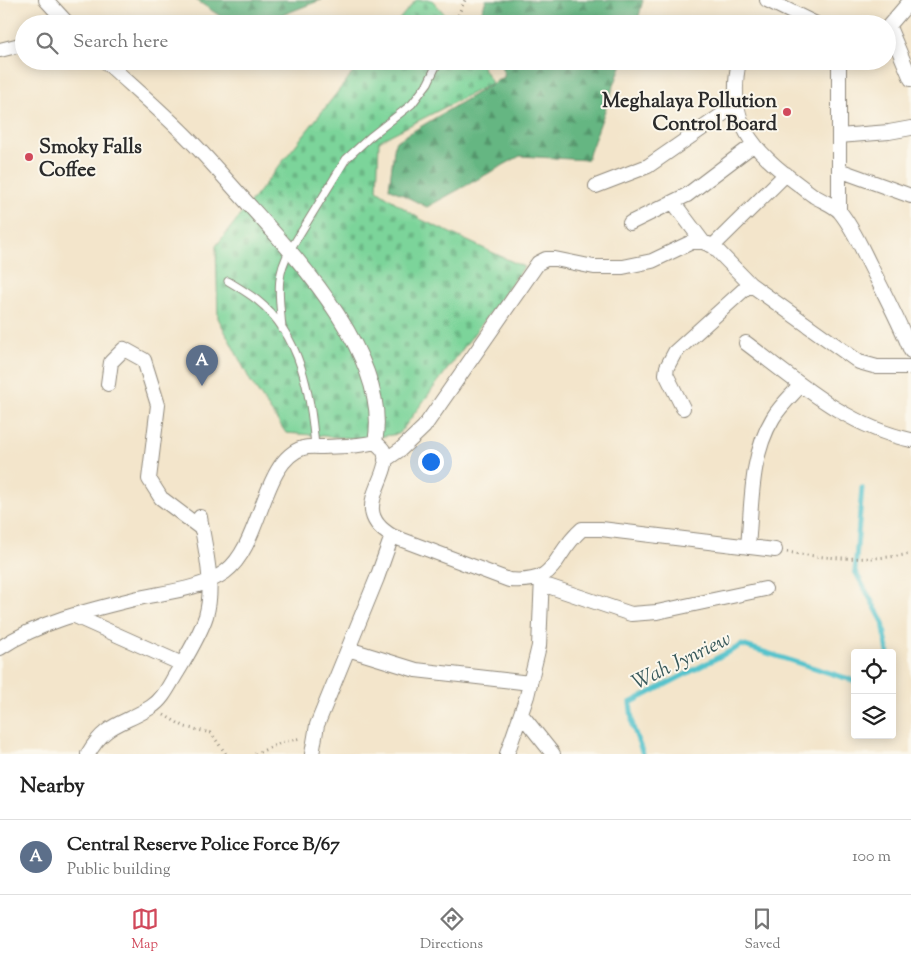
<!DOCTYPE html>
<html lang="en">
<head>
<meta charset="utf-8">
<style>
	:root { --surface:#fff; --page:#f2f2f2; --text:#222; --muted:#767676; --line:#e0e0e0; --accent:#d1495b }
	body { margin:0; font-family:"Sorts Mill Goudy",serif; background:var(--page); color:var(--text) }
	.controls { position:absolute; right:15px; bottom:15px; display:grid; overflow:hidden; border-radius:5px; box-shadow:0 2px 12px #0003 }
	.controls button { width:45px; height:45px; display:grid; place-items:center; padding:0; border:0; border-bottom:1px solid var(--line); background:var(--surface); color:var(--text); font:25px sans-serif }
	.you { position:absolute; left:430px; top:461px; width:18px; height:18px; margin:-12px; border:4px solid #fff; border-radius:50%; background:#1a73e8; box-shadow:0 0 0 8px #1a73e833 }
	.badge { display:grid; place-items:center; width:32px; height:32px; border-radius:50%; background:var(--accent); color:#fff; font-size:16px; font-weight:700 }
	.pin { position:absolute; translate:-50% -41px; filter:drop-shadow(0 1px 2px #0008) }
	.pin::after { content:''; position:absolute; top:26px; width:18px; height:15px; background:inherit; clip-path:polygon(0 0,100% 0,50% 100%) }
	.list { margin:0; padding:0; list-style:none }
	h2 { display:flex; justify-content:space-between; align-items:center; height:65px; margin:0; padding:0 20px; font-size:21px }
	h2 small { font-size:16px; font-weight:400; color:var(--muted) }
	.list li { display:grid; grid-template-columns:32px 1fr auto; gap:15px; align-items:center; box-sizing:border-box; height:75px; padding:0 20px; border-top:1px solid var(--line) }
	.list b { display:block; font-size:19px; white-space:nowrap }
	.list p { margin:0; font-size:16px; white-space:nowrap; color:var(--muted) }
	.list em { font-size:16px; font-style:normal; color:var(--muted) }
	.icon { flex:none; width:28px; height:28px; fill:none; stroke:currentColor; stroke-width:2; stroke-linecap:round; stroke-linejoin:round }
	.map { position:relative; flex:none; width:911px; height:754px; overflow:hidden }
	.search { position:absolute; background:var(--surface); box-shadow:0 2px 12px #0003; left:15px; right:15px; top:15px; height:55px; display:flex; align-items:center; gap:12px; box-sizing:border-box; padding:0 18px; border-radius:28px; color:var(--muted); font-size:19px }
	.sheet { height:140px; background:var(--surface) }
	nav { display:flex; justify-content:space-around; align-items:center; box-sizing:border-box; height:70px; border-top:1px solid var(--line); background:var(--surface); font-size:14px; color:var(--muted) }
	nav a { display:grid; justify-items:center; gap:2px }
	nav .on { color:var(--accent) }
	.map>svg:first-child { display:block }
</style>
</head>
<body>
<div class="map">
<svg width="911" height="754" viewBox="0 0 911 754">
	<defs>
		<pattern id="forest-firs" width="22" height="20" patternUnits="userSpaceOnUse" patternTransform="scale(1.25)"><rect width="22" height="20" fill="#65b682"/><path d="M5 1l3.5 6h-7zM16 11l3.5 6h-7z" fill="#53946b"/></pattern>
		<pattern id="cemetery-stones" width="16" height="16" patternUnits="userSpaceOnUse" patternTransform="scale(1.25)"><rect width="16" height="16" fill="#7cd49a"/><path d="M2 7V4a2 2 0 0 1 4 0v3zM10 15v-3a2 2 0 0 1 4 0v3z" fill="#6bb685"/></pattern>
	</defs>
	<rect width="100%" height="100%" fill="#fbf7ec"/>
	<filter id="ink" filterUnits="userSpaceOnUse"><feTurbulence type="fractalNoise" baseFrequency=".02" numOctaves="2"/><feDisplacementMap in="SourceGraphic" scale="10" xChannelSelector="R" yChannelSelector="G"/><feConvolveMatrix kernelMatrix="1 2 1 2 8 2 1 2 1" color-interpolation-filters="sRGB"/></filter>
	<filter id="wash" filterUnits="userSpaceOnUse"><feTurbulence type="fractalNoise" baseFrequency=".0096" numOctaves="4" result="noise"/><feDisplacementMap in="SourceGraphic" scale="20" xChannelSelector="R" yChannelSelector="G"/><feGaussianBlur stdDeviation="1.12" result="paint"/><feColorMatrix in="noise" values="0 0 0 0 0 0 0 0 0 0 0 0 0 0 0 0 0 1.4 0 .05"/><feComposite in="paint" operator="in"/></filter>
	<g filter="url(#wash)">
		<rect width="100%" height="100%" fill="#f3e5cb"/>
		<path fill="url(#forest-firs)" stroke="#487056" d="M 196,0 L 321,0 L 259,24 L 232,24 Z
			M 486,0 L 643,0 L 637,24 L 477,24 Z
			M 499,61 L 623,61 L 587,160 L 520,156 L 427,207 L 389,188 L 395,142 L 505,76 Z"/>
		<path fill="url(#cemetery-stones)" stroke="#548062" d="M 416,0 L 432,0 L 454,24 L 395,24 Z
			M 362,61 L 479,61 L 492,83 L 379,141 L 377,190 L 420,219 L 524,267 L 399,434 L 362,439 L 286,433 L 251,382 L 218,318 L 216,246 Z"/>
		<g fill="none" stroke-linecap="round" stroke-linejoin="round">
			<path stroke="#56c3cc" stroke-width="5" d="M 862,488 L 855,571 L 883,622 L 888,653
				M 643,754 L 633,727 L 630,703 L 742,645 L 855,681"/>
		</g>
	</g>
	<g filter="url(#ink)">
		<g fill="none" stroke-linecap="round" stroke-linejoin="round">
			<g stroke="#8f887b" stroke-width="9">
				<path id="lane" d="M 228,281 C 238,287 248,293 257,300 C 301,335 311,395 315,447
					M 282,329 C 280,298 274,278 290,250 L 346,159 L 370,137 L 412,104 L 428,83 L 438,62"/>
			</g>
			<g stroke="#8f887b" stroke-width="16">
				<path id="street" d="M 46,0 L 68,24
					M 767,0 L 816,24
					M 889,27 L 911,79
					M 887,28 L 911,0
					M 0,50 L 24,44
					M 739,61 C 724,132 763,158 814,196 C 822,201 834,205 840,212 C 853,228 861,247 870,265 C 884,293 899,321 911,351
					M 839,136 L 889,132 L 911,128
					M 839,170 L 911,196
					M 596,186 L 648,166 L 736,105
					M 673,202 L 703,242
					M 839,211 L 839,61
					M 630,223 L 687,195 L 753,145
					M 713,246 L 786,174
					M 746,343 C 798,382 846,426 911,440
					M 108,384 L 111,362 L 124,349 L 144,360 L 158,405 L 149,479 L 161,498 L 202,529
					M 683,408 L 666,374 L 667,367 L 675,352 L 750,284
					M 375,442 C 377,444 381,447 383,450 C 397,474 345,509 392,536 L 509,580 C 560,584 550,557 582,529 L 601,529 L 775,550
					M 385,460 L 401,449 L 424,427 L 538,263 L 546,259 L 555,259 L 594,267 L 623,267 L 652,261 L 692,242 L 703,242 L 713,246 L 750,284 L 859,362 L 877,367 L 911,367
					M 748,547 C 752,503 750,456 773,418 C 780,406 792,395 801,385
					M 542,584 L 631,614 L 657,612 L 765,589
					M 75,616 L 182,664
					M 0,648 C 39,622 89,610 134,599 C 164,592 200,590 225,572 C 262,545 262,460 303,448 C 309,446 317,447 322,447 C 340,446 357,447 375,442 C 391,360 300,261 250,206 C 228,182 208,158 186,136 C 160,110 132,86 105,61
					M 348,649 L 416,670 L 530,683
					M 521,714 L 553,754
					M 88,754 C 106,722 123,725 151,707 C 164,699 170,683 178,671 C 188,654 200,635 206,616 C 215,585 205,548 200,517
					M 312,754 L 317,725 L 377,578 L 392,536
					M 507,754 L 527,696 L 539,646 L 542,577"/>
			</g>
			<path stroke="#8f887b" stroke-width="3" stroke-dasharray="1 4" stroke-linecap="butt" d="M 454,24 L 465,0
				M 787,552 C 827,559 871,561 911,554
				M 164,715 L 185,727 L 211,733 L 226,754
				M 255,754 L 283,742 L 301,738"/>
			<use href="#lane" stroke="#fff" stroke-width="7"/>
			<use href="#street" stroke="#fff" stroke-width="14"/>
		</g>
	</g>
	<g fill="#d1495b" stroke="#fbf7ec" stroke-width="2">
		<circle cx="787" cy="112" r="5"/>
		<circle cx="29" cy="157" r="5"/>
	</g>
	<g text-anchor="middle" stroke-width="4" stroke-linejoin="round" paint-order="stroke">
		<g font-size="20" font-weight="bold" fill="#2b2b2b" stroke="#fbf7ec" text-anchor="end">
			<text x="777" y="107">Meghalaya Pollution<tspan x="777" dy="23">Control Board</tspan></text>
			<text x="39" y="153" text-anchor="start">Smoky Falls<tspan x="39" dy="23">Coffee</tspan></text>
		</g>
		<g font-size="21" font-style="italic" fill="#38595b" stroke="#fbf7ec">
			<text transform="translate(681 660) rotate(-26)" y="7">Wah Jynriew</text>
		</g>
	</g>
</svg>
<div class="controls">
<button><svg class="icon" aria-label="locate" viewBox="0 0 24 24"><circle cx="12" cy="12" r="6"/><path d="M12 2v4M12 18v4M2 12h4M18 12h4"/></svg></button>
<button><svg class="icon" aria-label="layers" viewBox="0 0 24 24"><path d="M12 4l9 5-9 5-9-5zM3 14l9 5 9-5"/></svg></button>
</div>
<div class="you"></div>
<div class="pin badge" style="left:202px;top:386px;background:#5c6f8a">A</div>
<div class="search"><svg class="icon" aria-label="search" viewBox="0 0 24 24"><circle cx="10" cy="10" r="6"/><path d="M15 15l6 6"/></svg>Search here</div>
</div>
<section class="sheet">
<h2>Nearby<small></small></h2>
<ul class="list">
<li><span class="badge" style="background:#5c6f8a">A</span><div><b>Central Reserve Police Force B/67</b><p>Public building</p></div><em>100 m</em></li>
</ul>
</section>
<nav>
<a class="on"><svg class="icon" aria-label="map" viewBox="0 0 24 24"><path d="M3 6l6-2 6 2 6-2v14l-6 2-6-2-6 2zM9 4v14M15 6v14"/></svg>Map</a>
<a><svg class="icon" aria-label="directions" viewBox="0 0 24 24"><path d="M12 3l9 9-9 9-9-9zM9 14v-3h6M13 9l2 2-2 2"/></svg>Directions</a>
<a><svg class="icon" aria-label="saved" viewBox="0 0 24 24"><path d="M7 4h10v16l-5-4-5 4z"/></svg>Saved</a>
</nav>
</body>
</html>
